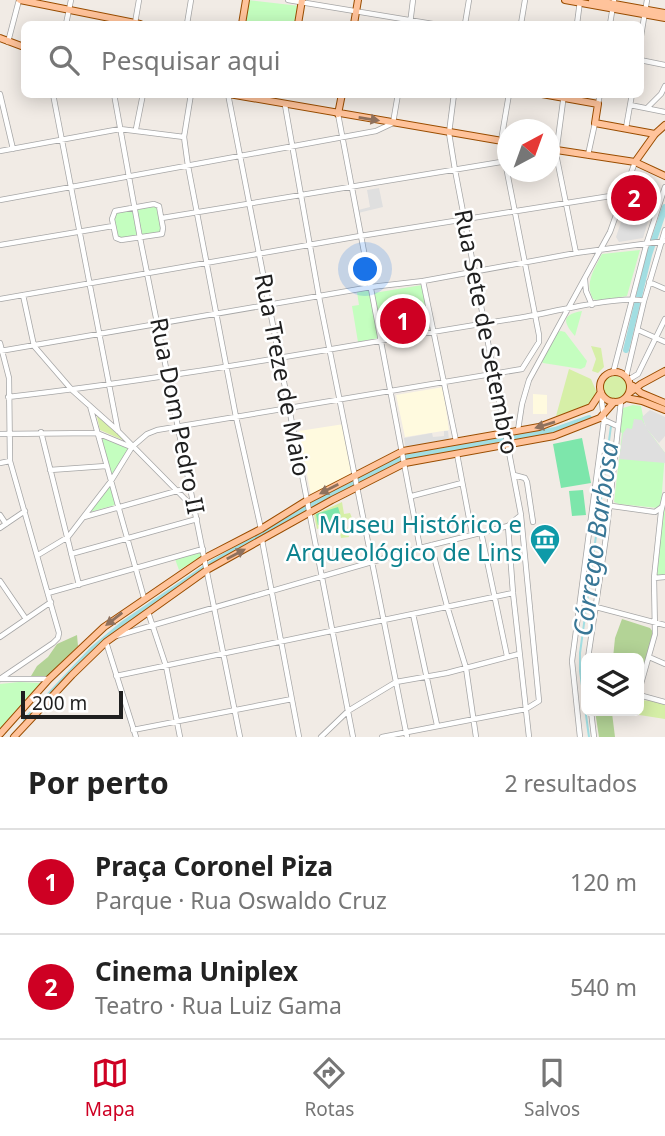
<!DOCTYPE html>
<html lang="pt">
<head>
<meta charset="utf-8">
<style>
	:root { --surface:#fff; --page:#f2f2f2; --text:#222; --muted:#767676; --line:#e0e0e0; --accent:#ce0023 }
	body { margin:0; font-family:"Noto Sans",sans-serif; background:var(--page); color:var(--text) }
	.controls { position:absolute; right:21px; bottom:21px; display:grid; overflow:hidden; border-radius:10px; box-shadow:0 4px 18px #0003 }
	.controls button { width:63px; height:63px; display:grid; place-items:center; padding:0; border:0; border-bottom:2px solid var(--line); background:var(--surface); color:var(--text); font:35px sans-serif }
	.compass { position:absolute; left:497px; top:119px; width:63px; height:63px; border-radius:50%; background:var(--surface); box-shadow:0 4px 18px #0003; rotate:41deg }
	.scale { position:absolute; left:21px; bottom:18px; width:102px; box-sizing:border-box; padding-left:7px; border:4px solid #1f1f1f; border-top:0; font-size:19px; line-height:24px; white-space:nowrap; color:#1f1f1f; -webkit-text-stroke:5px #fff; paint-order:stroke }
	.you { position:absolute; left:366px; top:270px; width:24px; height:24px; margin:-18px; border:5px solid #fff; border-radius:50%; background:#1a73e8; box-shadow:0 0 0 10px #1a73e833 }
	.badge { display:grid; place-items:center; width:46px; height:46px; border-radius:50%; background:var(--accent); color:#fff; font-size:23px; font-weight:700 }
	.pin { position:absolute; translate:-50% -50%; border:4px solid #fff; box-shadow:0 2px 7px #0006 }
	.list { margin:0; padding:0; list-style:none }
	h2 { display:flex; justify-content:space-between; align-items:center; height:91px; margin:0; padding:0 28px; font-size:30px }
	h2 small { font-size:23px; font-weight:400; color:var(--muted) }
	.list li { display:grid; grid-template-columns:46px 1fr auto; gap:21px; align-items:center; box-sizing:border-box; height:105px; padding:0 28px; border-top:2px solid var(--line) }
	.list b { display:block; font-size:26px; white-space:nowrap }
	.list p { margin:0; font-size:23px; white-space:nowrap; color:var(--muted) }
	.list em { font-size:23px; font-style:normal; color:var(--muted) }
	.icon { flex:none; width:38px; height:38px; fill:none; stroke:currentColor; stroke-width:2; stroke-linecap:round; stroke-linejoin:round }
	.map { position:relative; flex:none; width:665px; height:737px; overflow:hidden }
	.search { position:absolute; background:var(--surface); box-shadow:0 4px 18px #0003; left:21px; right:21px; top:21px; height:77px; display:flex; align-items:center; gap:18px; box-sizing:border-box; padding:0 24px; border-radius:10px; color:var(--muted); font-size:26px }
	.sheet { height:301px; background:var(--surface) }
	nav { display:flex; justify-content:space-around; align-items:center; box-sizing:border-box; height:98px; border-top:2px solid var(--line); background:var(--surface); font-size:19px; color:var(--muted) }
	nav a { display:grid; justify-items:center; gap:4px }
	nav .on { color:var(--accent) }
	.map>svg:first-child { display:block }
</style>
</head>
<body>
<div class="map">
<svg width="665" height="737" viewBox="0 0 665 737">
	<rect width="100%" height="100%" fill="#f1ebe5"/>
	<path fill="#fffadf" d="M 443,387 L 449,430 L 405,437 L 396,395 Z
		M 533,394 L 547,395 L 547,414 L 533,414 Z
		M 344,424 L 353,474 L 311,496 L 299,431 Z"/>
	<path fill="#d6efa7" d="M 591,346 L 601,348 L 604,367 L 598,373 L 592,371 L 596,359 Z
		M 569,369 L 591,379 L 597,393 L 587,407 L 556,416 Z
		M603 388a12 12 0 1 1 24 0a12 12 0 1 1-24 0Z
		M 96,412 L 125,441 L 100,430 Z
		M 342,502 L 344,514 L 350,513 L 352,518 L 346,520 L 349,537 L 341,538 L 338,523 L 317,529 L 314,515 Z
		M 639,700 L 656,701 L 665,705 L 665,719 L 614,711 L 639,711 Z"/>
	<path fill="#b3d396" d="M 622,619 L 650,628 L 653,632 L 639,684 L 639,658 L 613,658 L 615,638 Z
		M 77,635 L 78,646 L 47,677 L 31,676 L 37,666 L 48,657 L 57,644 Z
		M 595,711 L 612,713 L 615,737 L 599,737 Z"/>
	<path fill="#c4febf" d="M 248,0 L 300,6 L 296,24 L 243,24 Z
		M 158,205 L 163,232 L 118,239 L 113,222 L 115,211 Z
		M 640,250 L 627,296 L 598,301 L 593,299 C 584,283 595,268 602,254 Z
		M 422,285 L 430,331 L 382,339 L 374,293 Z
		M 371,289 L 379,338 L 358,342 L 352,306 L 359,305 L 357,292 Z
		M 582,311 L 575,336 C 563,322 561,315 582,311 Z
		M 561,331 L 565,332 L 587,361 L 585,367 L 581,369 L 543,363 L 541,361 L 557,332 Z
		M 633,405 L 641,406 L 645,426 L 665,453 L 661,504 L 658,508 L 619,504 L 614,502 L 622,433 L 620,432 L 623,408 Z
		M 102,438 L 129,449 L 111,477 Z
		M 110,486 L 115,505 L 90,512 Z
		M 665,504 L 665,575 L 657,576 L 663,511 Z
		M 199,552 L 202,557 L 179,570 L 175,559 Z
		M 19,682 L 41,683 L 0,733 L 0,684 Z"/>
	<path fill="#7de6ab" d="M 582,438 L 591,483 L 561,488 L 553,444 Z
		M 583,490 L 586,515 L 572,516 L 569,491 Z
		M 338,507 L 342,520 L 318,525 L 316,514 Z"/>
	<path fill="#dfdfdf" d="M 379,188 L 383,207 L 358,213 L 358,210 L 370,207 L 367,190 Z
		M 632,207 L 647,211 L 650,215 L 643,238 L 619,242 L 616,237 L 624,213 Z
		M 650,410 L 665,417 L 665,436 L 659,443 L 646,428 L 665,453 L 665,463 L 619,459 L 623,433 L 627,428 L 632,429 L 634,419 L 642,420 L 646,427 L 642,417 Z
		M 444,431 L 448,431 L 449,440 L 408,448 L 405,445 L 404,438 L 432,433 L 433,437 L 444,436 Z"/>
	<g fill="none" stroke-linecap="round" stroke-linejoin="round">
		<path stroke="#a2dee2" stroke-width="2" d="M 589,737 L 580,671 L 580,653 L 611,426"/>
		<path stroke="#a2dee2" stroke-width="6" d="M 626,350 L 649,255 L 665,207
			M 26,720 L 93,649 L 123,624 L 214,562 L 303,510 L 398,459 L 555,430 L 589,418"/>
		<g stroke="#a6a6a6" stroke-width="6">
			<path id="minor" d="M 288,0 L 433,24
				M 135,23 L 139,0
				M 66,24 L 71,0
				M 187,24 L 191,0
				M 410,24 L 413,0
				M 465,24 L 469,0
				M 521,24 L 525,0
				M 577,24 L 580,1
				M 610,24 L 614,0
				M 8,42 L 19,0
				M 640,42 L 647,0
				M 640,60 L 665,65
				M 0,94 L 13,149
				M 53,94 L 118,431
				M 114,94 L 140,238 L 240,737
				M 191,94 L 184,137 L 188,166 L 236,417 L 261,529
				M 228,94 L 353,737
				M 564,94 L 556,154 L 576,253
				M 598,104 L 600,94
				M 285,105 L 319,297 L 407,737
				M 630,105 L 665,112
				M 647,108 L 661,94 L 665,86
				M 338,114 L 420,548
				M 626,128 L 632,94
				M 136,129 L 143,94
				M 0,151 L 120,129 L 184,137
				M 588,155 L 595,123
				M 0,200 L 376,131 L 393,123 L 398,94
				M 154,204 L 159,206 L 163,228 L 162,234 L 121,240 L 116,238 L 112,219 L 115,211 Z
				M 162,218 L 507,161
				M 0,245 L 113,226
				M 585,280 L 586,291 L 592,305
				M 423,281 L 456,441
				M 649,282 L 665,289
				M 23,295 L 34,346 L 72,390 L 118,431 L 193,507
				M 0,299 L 360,236 L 623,194
				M 638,330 L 665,342
				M 0,343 L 9,378 L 10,461 L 59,633 L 58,638 L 53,643 L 0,679
				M 0,351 L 371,287 L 423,281 L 576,253 L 665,241
				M 613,373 L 647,242 L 665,187
				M 626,377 L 644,301 L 665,230
				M 628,380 L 638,374 L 665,319
				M 8,397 C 179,378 348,345 518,318 C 545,314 623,294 644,301
				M 90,406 L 144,598
				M 602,419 L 617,426
				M 518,430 L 522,404 L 529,380 L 610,232 L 635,162
				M 41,432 L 79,585
				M 0,434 L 97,433 L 131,447
				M 457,454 L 472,534
				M 0,463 L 10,461
				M 50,470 L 106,466
				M 514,475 L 525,478 L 527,482 L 533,522
				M 412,496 L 462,483
				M 612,506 L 655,512 L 662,507
				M 0,515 L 6,524
				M 84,517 L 191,487
				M 508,526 L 513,593 L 529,737
				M 0,528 L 25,511
				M 481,532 L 507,656
				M 262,540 L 299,737
				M 431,545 L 447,606 L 466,668 L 476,737
				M 71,554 L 197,519
				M 38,555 L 68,537 L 111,481 L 132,447 L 147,434 L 157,430 L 522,369 L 539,342 L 539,335 L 501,141 L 509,94
				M 654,578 L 665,577
				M 0,581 L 26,619
				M 48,593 L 203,549
				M 596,607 L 665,625
				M 148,612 L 166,666 L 180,737
				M 413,614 L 437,725
				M 116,636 L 420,548 L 508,526 L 521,515 L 455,170 L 449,133 L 454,94
				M 0,637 L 51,602
				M 106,642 L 136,737
				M 649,657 L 665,664
				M 588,658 L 606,537 L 621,401
				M 116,676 L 513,593
				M 1,679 L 48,679
				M 639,691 L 655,634 L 654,578 L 661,512 L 665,495
				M 639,695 L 665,702
				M 591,711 L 594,737
				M 133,730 L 292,699
				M 321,737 L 348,711 L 396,682 L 447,673 L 519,654
				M 382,737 L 526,709 L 539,701 L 521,516
				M 580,737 L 572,661 L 604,420 L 601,394"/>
		</g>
		<g stroke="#9a4d00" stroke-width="8">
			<path id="major" d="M 20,0 L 140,24
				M 565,0 L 665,18
				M 592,0 L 665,13
				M 242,24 L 246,0
				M 298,24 L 302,0
				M 354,24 L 358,0
				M 0,38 L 24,47
				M 229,94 L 508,142
				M 542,94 L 598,104 L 595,123 L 655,134
				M 338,114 L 342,94
				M 550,149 L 635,162 L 665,176
				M 635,162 L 655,134 L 665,125
				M600 387a15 15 0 1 1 30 0a15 15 0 1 1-30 0Z
				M 633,386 L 641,393 L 665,403
				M 629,393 L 641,384 L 665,371
				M 626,398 L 642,401 L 665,410
				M 0,734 L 49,679 L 104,627 L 205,558 L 261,529 L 306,501 L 403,451 L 539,427 L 591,407 L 601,392
				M 14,737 L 72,675 L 106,642 L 207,570 L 332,500 L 405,463 L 554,436 L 600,418 L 614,402"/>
		</g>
		<use href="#minor" stroke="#fff" stroke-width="4.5"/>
		<use href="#major" stroke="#ffc39b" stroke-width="6"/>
	</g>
	<defs><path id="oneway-solid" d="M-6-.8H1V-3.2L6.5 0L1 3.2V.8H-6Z" transform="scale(1.75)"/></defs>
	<g fill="#8f715d">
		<use href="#oneway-solid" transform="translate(369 119) rotate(9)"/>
		<use href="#oneway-solid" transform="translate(545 425) rotate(163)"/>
		<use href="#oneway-solid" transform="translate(329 489) rotate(153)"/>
		<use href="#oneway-solid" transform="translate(236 554) rotate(-28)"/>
		<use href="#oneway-solid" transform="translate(114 619) rotate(142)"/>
	</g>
	<defs>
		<g id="museum-pin" transform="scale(1.575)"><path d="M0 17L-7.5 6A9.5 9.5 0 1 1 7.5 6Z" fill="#0f9aa8" stroke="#fff"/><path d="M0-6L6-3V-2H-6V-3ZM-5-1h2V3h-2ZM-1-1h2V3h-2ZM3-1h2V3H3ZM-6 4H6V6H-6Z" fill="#fff"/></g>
	</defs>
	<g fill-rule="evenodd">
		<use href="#museum-pin" x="545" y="539"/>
	</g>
	<g text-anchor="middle" stroke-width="5" stroke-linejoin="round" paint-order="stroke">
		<g font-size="24" fill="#1f1f1f" stroke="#fff">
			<text transform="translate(486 332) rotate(79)" y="8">Rua Sete de Setembro</text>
			<text transform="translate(282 375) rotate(79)" y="8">Rua Treze de Maio</text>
			<text transform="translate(177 416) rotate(79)" y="8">Rua Dom Pedro II</text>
		</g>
		<g font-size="24" fill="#0d838f" stroke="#fff" text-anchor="end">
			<text x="522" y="533">Museu Histórico e<tspan x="522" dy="28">Arqueológico de Lins</tspan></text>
		</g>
		<g font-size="26" font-style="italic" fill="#397796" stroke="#fff">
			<text transform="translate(596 539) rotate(-82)" y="9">Córrego Barbosa</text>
		</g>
	</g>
</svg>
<div class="controls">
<button><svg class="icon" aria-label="layers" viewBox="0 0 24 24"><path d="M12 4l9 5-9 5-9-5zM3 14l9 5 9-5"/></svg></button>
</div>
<svg class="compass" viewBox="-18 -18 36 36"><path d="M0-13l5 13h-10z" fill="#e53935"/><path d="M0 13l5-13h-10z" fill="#767676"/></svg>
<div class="scale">200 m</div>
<div class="you"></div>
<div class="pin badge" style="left:403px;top:321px">1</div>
<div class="pin badge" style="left:634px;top:198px">2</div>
<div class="search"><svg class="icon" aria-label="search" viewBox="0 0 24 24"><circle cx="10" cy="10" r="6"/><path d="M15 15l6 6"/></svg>Pesquisar aqui</div>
</div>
<section class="sheet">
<h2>Por perto<small>2 resultados</small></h2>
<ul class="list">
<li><span class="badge">1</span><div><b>Praça Coronel Piza</b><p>Parque · Rua Oswaldo Cruz</p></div><em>120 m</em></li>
<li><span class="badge">2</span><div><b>Cinema Uniplex</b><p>Teatro · Rua Luiz Gama</p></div><em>540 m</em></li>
</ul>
</section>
<nav>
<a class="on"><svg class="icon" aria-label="map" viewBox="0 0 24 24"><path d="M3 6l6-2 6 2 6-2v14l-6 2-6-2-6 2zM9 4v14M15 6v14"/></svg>Mapa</a>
<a><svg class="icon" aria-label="directions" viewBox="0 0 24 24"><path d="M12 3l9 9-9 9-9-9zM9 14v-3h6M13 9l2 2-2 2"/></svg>Rotas</a>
<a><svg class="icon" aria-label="saved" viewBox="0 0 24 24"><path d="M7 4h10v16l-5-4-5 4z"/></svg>Salvos</a>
</nav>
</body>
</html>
